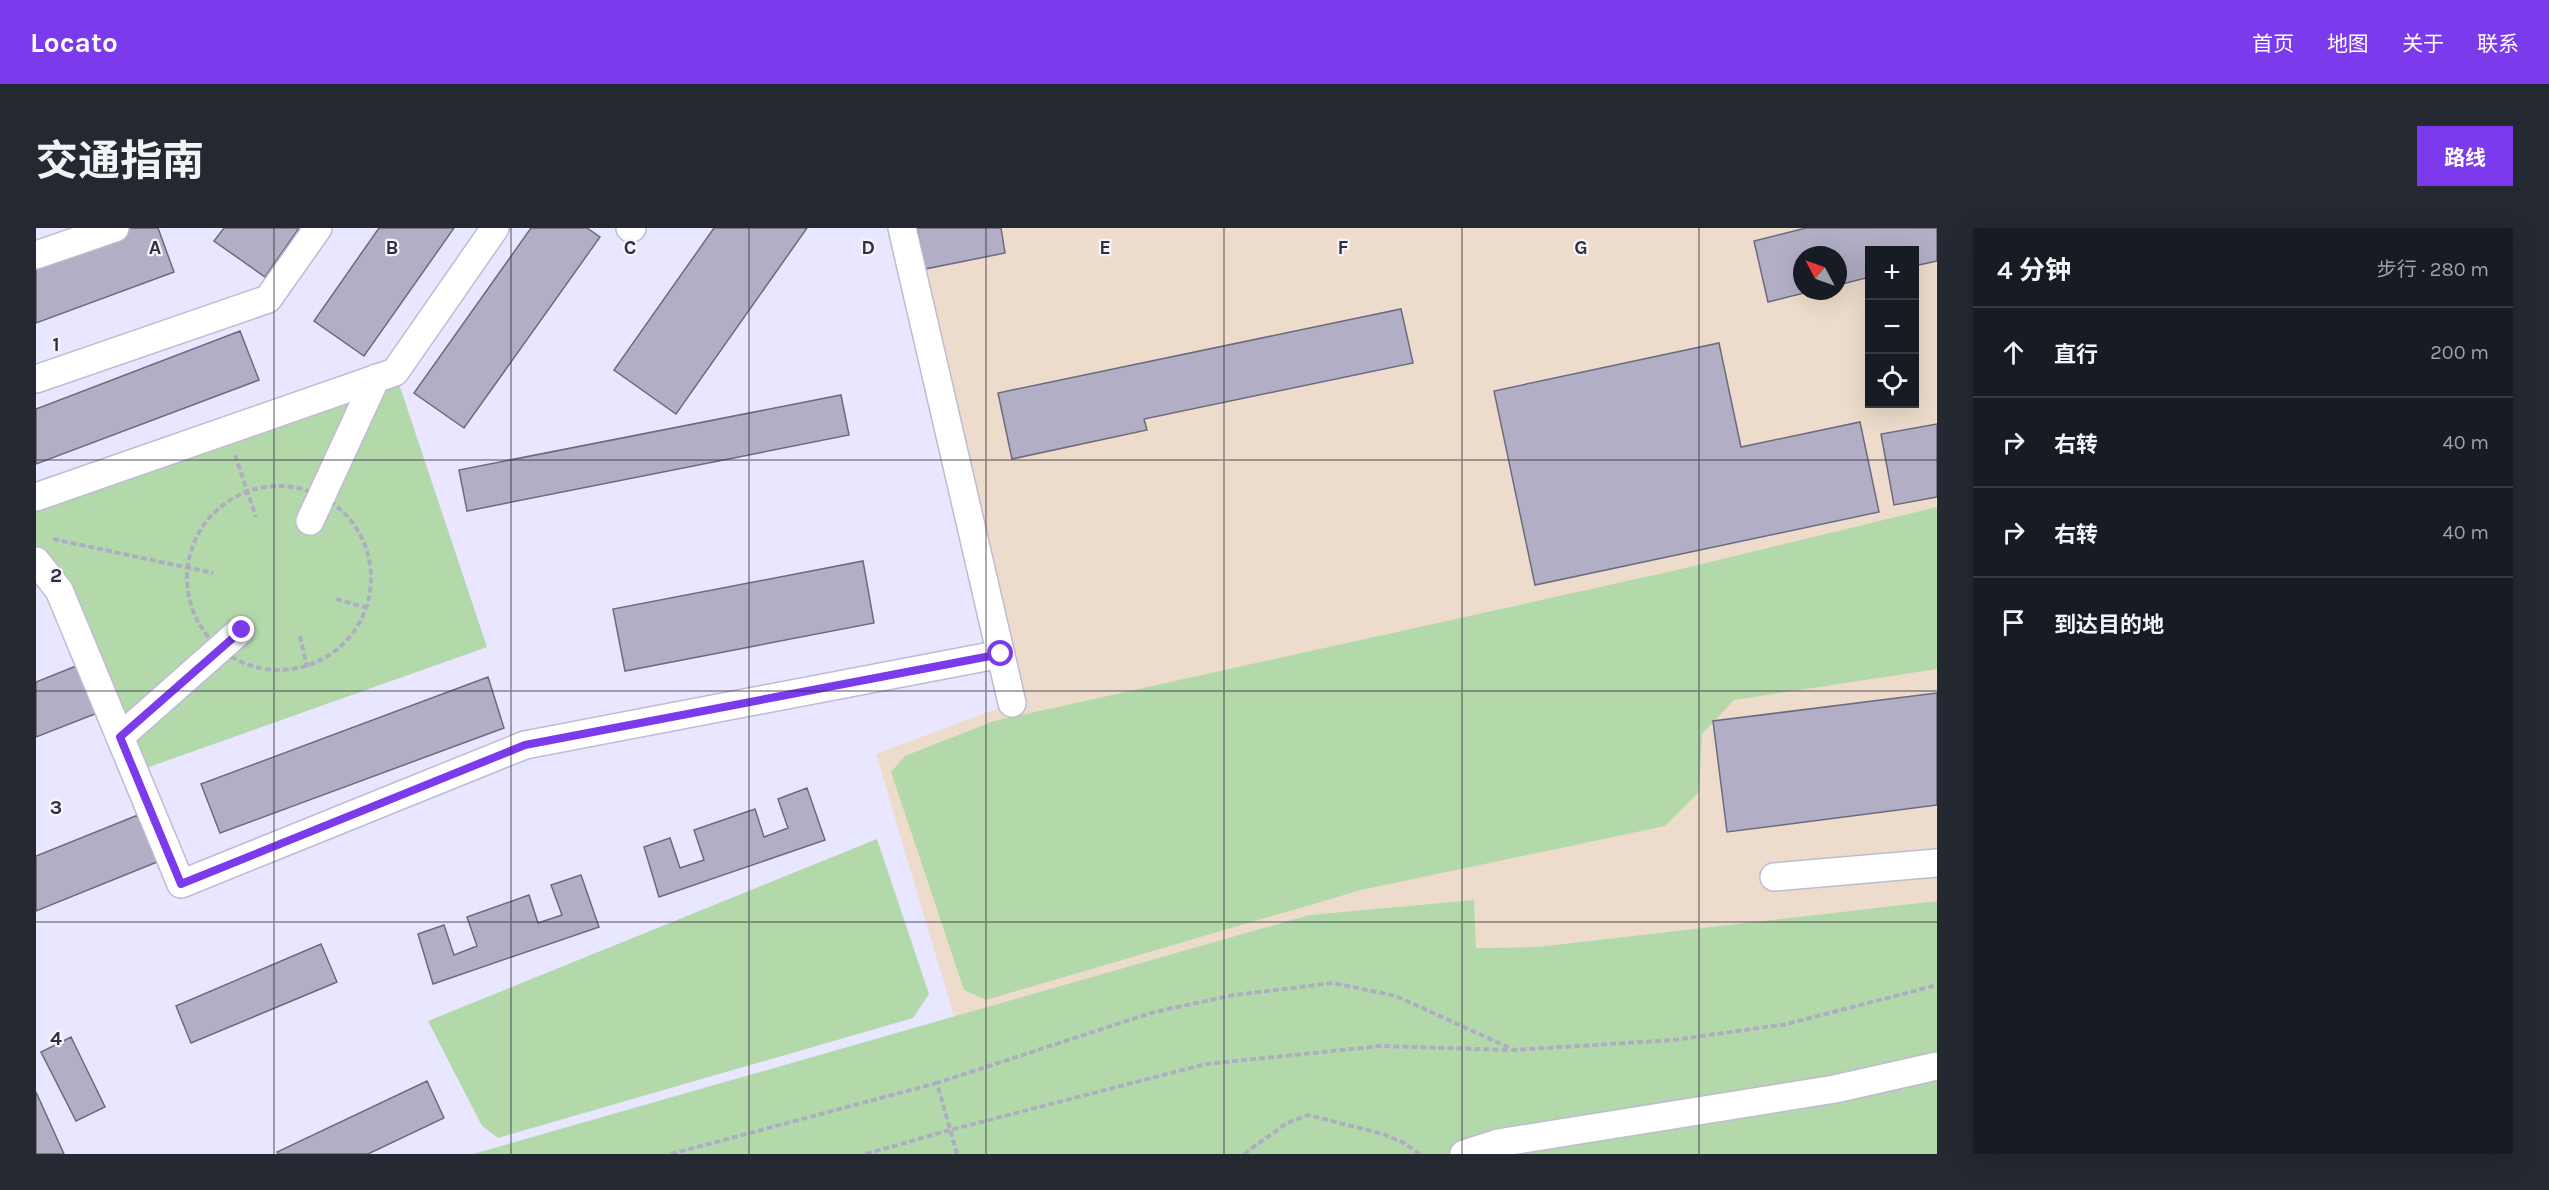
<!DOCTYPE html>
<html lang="zh">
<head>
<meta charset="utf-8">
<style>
	:root { --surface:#171b24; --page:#242831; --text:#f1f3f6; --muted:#9ea1a6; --line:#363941; --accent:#7c3aed }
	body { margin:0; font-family:Karla,"Noto Sans SC",sans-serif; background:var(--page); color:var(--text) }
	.controls { position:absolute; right:18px; top:18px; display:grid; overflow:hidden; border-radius:0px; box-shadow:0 6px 24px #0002 }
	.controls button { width:54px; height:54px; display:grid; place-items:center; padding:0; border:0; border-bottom:2px solid var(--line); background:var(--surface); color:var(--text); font:30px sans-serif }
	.compass { position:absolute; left:1757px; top:18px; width:54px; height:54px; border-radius:50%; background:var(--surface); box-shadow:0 6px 24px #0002; rotate:311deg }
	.stop { position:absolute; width:18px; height:18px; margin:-14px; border:4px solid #7c3aed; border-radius:50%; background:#fff }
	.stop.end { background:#7c3aed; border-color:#fff; box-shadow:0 2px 6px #0008 }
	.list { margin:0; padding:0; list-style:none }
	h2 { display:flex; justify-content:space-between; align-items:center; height:78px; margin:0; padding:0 24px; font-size:26px }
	h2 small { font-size:20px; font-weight:400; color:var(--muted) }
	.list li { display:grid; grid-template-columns:39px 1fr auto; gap:18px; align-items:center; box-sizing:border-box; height:90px; padding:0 24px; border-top:2px solid var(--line) }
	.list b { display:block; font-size:22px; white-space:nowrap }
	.list em { font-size:20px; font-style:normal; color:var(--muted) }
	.icon { flex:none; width:33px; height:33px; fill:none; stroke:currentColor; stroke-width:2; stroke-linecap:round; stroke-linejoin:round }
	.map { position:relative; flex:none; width:1901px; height:926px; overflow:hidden; border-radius:0px }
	header { display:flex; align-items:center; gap:36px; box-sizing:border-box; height:84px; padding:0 30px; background:var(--accent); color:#fff }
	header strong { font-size:28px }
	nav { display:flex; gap:33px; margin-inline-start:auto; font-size:21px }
	.intro { display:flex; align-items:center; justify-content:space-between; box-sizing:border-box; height:144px; padding:0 36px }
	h1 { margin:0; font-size:42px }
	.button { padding:15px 27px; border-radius:0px; background:var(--accent); color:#fff; font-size:21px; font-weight:700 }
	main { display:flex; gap:36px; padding:0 36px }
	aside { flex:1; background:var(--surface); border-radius:0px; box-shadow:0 6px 24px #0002 }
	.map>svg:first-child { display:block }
</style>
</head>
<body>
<header>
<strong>Locato</strong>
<nav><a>首页</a><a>地图</a><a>关于</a><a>联系</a></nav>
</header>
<div class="intro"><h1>交通指南</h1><a class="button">路线</a></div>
<main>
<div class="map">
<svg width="1901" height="926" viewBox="0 0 1901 926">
	<rect width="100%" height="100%" fill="#e9e6ff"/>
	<path fill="#eddccb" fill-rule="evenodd" d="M 866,0 L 1901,0 L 1901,673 L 1501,719 L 1440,720 L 1438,672 L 1273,687 L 918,789 L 840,526 L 976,475 ZM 1834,22 L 1878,22 L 1878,176 L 1834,176 ZM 1766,27 L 1802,27 L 1802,63 L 1766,63 Z"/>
	<path fill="#b3d9aa" d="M 359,144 L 451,419 L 99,544 L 0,333 L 0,269 Z
		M 1901,279 L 1901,441 L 1698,472 L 1666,506 L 1663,564 L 1629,598 L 1325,662 L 950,772 L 928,762 L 855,544 L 869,528 L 958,493 L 1641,342 Z
		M 841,611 L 893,766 L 877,790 L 462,910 L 446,898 L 392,793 Z
		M 1438,672 L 1440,720 L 1501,719 L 1901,673 L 1901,926 L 437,926 L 1273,687 Z"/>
	<path fill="#b1aec6" stroke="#6d6a80" stroke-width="1.5" d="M 92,0 L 122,0 L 138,44 L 0,95 L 0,34 Z
		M 188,0 L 263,0 L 229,49 L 178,13 Z
		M 343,0 L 418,0 L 328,128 L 278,93 Z
		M 495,0 L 551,0 L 564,9 L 428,200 L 378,165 Z
		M 678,0 L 771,0 L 640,186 L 578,142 Z
		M 881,0 L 965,0 L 969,25 L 889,41 Z
		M 1770,0 L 1901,0 L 1901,33 L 1878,38 L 1878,22 L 1834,22 L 1834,49 L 1802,57 L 1802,27 L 1766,27 L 1766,63 L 1776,63 L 1732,74 L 1718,13 Z
		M 1365,81 L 1377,135 L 1108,191 L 1111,202 L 976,231 L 962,165 Z
		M 204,103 L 223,152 L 0,236 L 0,181 Z
		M 1683,115 L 1705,219 L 1824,194 L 1843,284 L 1499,357 L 1458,163 Z
		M 805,167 L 813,207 L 431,283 L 423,242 Z
		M 1901,196 L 1901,269 L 1858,277 L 1845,206 Z
		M 827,333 L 838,395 L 589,443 L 577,381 Z
		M 45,436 L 64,484 L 0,509 L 0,454 Z
		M 452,449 L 468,500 L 184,605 L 165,556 Z
		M 1901,465 L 1901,577 L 1691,604 L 1677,493 Z
		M 771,560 L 789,612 L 623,669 L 608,619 L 634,610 L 644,640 L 668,632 L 658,602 L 719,581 L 728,609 L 752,600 L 742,571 Z
		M 102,587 L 121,634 L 0,683 L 0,628 Z
		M 545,647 L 563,699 L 397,756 L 382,706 L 408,697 L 418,727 L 441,718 L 431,689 L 493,667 L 502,695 L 526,687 L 515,657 Z
		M 285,716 L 301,754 L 155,815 L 140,778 Z
		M 35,809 L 69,879 L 40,893 L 5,824 Z
		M 391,853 L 408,890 L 332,926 L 242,926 L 241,924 Z
		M 0,864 L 28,926 L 0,926 Z"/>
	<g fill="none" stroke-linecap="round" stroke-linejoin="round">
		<g stroke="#bebbd3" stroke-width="30">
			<path id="minor" d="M 594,0 L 596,0
				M 866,0 L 976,475
				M 0,27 L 79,0
				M 0,151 L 232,71 L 282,0
				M 0,269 L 359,144 L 459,0
				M 274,293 L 340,150
				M 0,333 L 23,362 L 145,656 L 489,517 L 965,426
				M 84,509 L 205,402
				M 1738,649 L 1901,635
				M 1428,926 L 1462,915 L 1799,861 L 1901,838"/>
		</g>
		<path stroke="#afadc1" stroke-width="4" stroke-dasharray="6 3" stroke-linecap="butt" d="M 199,227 L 220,289
			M151 350a92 92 0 1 1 184 0a92 92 0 1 1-184 0Z
			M 17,311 L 177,345
			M 300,371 L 331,380
			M 264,408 L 271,439
			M 635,926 L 901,855
			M 830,926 L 914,902 L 1170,836 L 1345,818 L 1474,822
			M 921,926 L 901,855 L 1118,784 L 1198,767 L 1297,755 L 1360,768 L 1478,822 L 1638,812 L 1751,796 L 1901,757
			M 1208,926 L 1251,895 L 1272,887 L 1347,906 L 1368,915 L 1384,926"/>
		<use href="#minor" stroke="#fff" stroke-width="27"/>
	</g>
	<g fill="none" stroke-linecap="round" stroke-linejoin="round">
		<path stroke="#7c3aed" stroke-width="8" d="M 206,402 L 84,509 L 145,656 L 489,517 L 965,426"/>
	</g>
	<path fill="none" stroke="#31303a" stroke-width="1.5" stroke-opacity="0.55" d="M 238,0 L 238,926M 475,0 L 475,926M 713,0 L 713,926M 950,0 L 950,926M 1188,0 L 1188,926M 1426,0 L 1426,926M 1663,0 L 1663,926M 0,232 L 1901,232M 0,463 L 1901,463M 0,694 L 1901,694"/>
	<g font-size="20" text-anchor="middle" font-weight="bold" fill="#31303a" stroke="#f6f5ff" stroke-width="4.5" stroke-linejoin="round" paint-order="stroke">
		<text x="119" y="26">A</text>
		<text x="356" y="26">B</text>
		<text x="594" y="26">C</text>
		<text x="832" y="26">D</text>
		<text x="1069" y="26">E</text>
		<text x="1307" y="26">F</text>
		<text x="1545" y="26">G</text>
		<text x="20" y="123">1</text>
		<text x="20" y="354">2</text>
		<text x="20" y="586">3</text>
		<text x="20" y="817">4</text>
	</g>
</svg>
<div class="controls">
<button>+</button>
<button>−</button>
<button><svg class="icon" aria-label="locate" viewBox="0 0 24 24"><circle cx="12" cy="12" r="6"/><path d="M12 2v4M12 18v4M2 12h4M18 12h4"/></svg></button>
</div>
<svg class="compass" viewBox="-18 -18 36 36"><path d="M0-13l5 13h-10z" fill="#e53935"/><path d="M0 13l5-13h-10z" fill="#9ea1a6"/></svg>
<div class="stop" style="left:965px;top:426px"></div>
<div class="stop end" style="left:206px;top:402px"></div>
</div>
<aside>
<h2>4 分钟<small>步行 · 280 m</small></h2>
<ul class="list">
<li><svg class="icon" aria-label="ahead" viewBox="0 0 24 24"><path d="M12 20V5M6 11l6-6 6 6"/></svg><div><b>直行</b></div><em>200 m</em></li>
<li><svg class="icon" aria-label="right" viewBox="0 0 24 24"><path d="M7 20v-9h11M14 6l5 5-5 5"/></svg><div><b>右转</b></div><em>40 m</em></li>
<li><svg class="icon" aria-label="right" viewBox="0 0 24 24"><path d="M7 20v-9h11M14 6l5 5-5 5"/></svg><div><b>右转</b></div><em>40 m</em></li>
<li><svg class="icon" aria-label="arrive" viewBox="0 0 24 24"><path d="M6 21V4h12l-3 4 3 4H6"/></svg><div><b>到达目的地</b></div></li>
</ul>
</aside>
</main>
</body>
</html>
